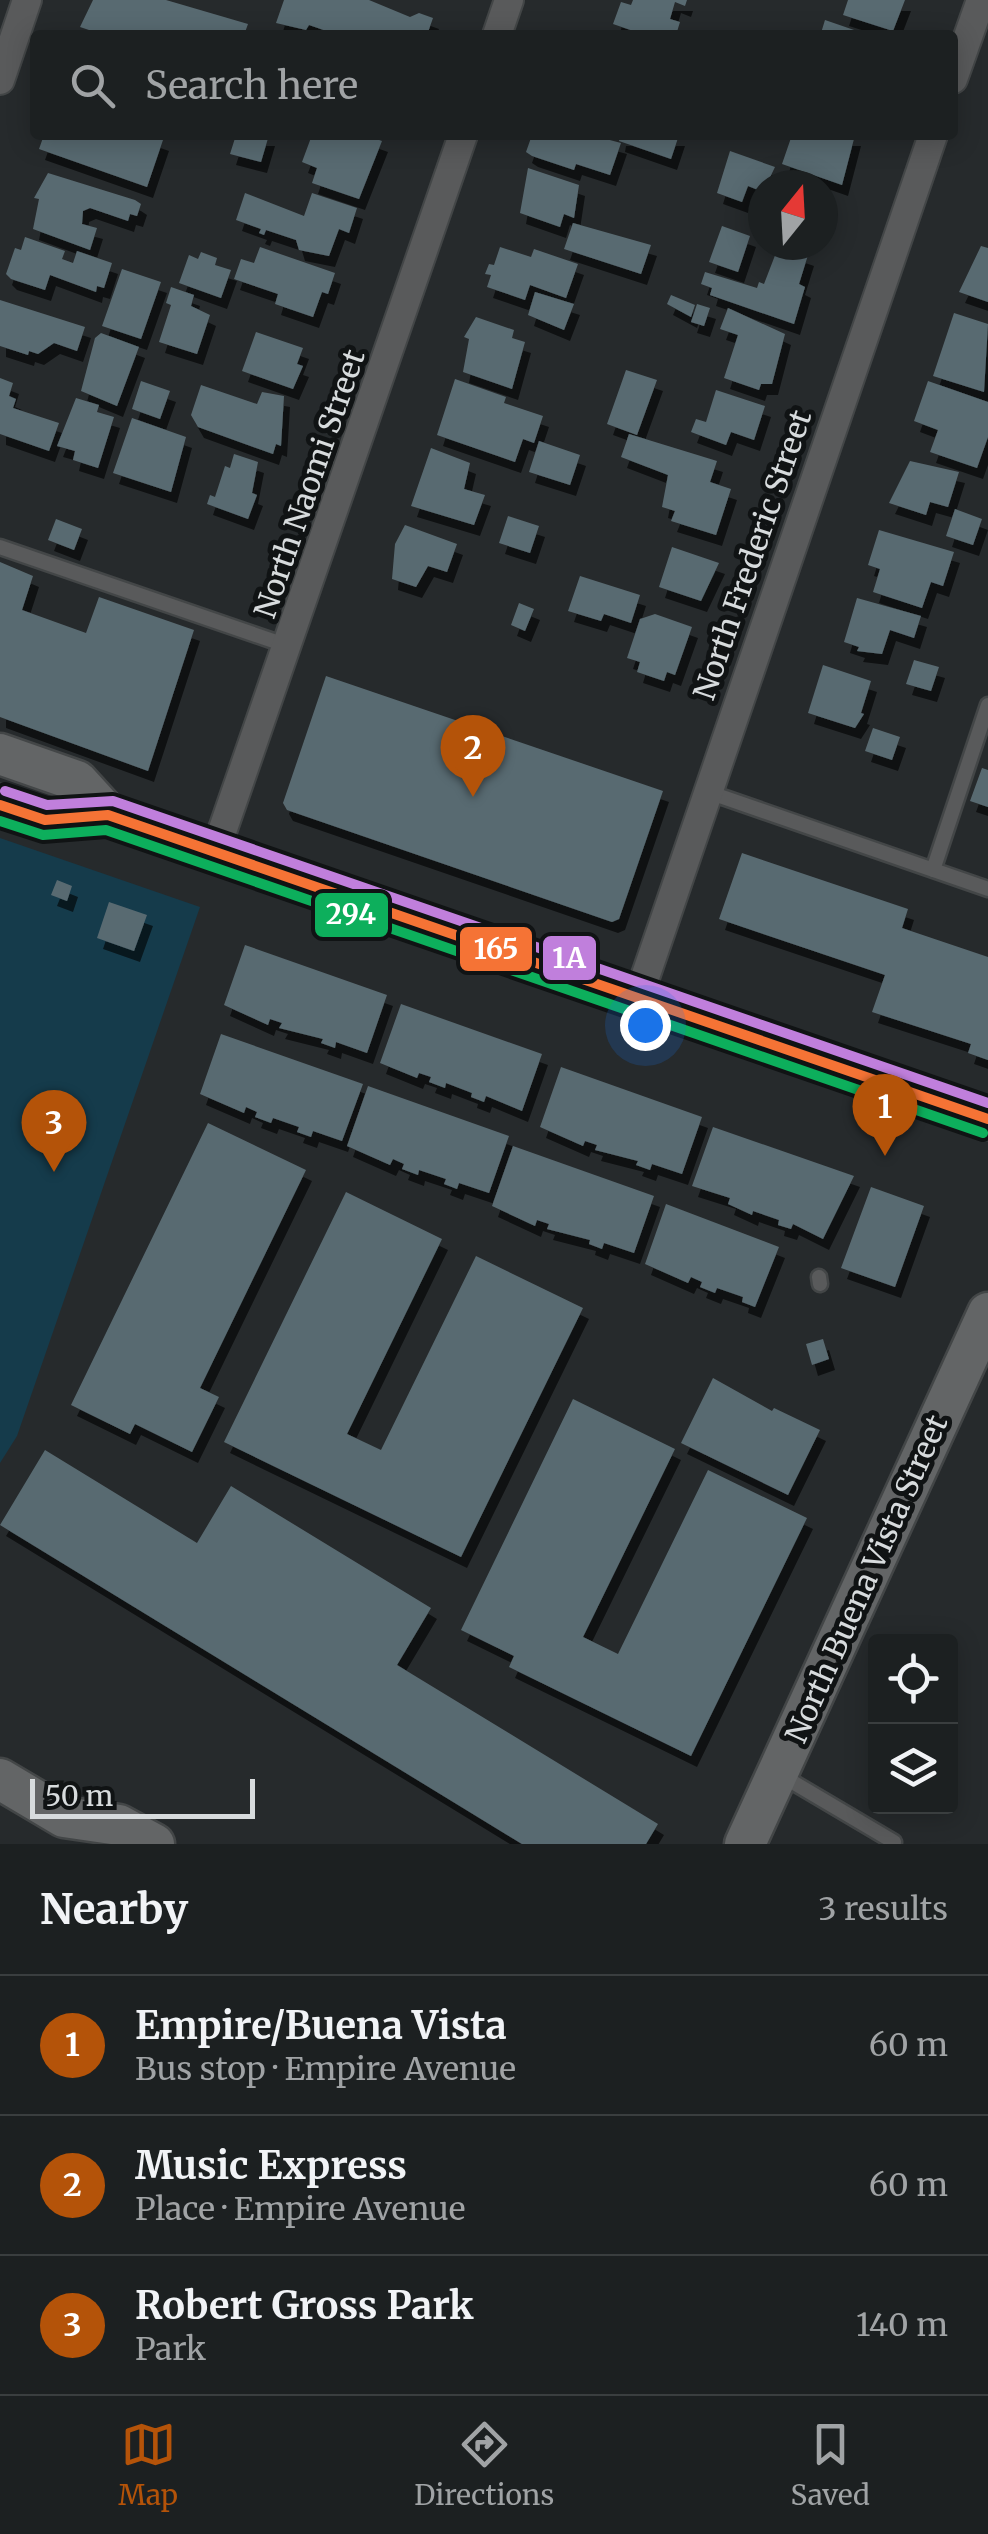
<!DOCTYPE html>
<html lang="en">
<head>
<meta charset="utf-8">
<style>
	:root { --surface:#1c2021; --page:#292d2e; --text:#f1f3f6; --muted:#a0a3a5; --line:#3a3e3f; --accent:#b45309 }
	body { margin:0; font-family:Merriweather,serif; background:var(--page); color:var(--text) }
	.controls { position:absolute; right:30px; bottom:30px; display:grid; overflow:hidden; border-radius:10px; box-shadow:0 5px 25px #0003 }
	.controls button { width:90px; height:90px; display:grid; place-items:center; padding:0; border:0; border-bottom:2px solid var(--line); background:var(--surface); color:var(--text); font:50px sans-serif }
	.compass { position:absolute; left:748px; top:170px; width:90px; height:90px; border-radius:50%; background:var(--surface); box-shadow:0 5px 25px #0003; rotate:18deg }
	.scale { position:absolute; left:30px; bottom:25px; width:225px; box-sizing:border-box; padding-left:10px; border:5px solid #d7dbdd; border-top:0; font-size:28px; line-height:35px; white-space:nowrap; color:#d7dbdd; -webkit-text-stroke:8px #101314; paint-order:stroke }
	.you { position:absolute; left:645px; top:1025px; width:35px; height:35px; margin:-25px; border:8px solid #fff; border-radius:50%; background:#1a73e8; box-shadow:0 0 0 15px #1a73e833 }
	.badge { display:grid; place-items:center; width:65px; height:65px; border-radius:50%; background:var(--accent); color:#fff; font-size:32px; font-weight:700 }
	.pin { position:absolute; translate:-50% -82px; filter:drop-shadow(0 2px 5px #0008) }
	.pin::after { content:''; position:absolute; top:52px; width:35px; height:30px; background:inherit; clip-path:polygon(0 0,100% 0,50% 100%) }
	.list { margin:0; padding:0; list-style:none }
	h2 { display:flex; justify-content:space-between; align-items:center; height:130px; margin:0; padding:0 40px; font-size:42px }
	h2 small { font-size:32px; font-weight:400; color:var(--muted) }
	.list li { display:grid; grid-template-columns:65px 1fr auto; gap:30px; align-items:center; box-sizing:border-box; height:140px; padding:0 40px; border-top:2px solid var(--line) }
	.list b { display:block; font-size:38px; white-space:nowrap }
	.list p { margin:0; font-size:32px; white-space:nowrap; color:var(--muted) }
	.list em { font-size:32px; font-style:normal; color:var(--muted) }
	.icon { flex:none; width:55px; height:55px; fill:none; stroke:currentColor; stroke-width:2; stroke-linecap:round; stroke-linejoin:round }
	.map { position:relative; flex:none; width:988px; height:1844px; overflow:hidden }
	.search { position:absolute; background:var(--surface); box-shadow:0 5px 25px #0003; left:30px; right:30px; top:30px; height:110px; display:flex; align-items:center; gap:25px; box-sizing:border-box; padding:0 35px; border-radius:10px; color:var(--muted); font-size:38px }
	.sheet { height:550px; background:var(--surface) }
	nav { display:flex; justify-content:space-around; align-items:center; box-sizing:border-box; height:140px; border-top:2px solid var(--line); background:var(--surface); font-size:28px; color:var(--muted) }
	nav a { display:grid; justify-items:center; gap:5px }
	nav .on { color:var(--accent) }
	.map>svg:first-child { display:block }
</style>
</head>
<body>
<div class="map">
<svg width="988" height="1844" viewBox="0 0 988 1844">
	<defs>
		<filter id="shadow"><feDropShadow dx="6" dy="11" stdDeviation="0" flood-color="#0009"/></filter>
	</defs>
	<rect width="100%" height="100%" fill="#262a2c"/>
	<path fill="#153b4b" d="M 0,838 L 200,907 L 17,1436 L 0,1463 Z"/>
	<path fill="#596a71" filter="url(#shadow)" d="M 93,0 L 166,0 L 248,24 L 244,35 L 104,35 L 80,27 Z
		M 284,0 L 369,0 L 410,17 L 419,13 L 433,18 L 427,35 L 338,35 L 309,25 L 306,30 L 276,23 Z
		M 633,0 L 687,0 L 685,6 L 675,2 L 670,19 L 680,22 L 676,35 L 645,35 L 613,24 L 621,2 L 631,5 Z
		M 848,0 L 905,0 L 893,31 L 843,15 Z
		M 825,20 L 857,31 L 864,35 L 821,33 Z
		M 44,135 L 149,135 L 163,140 L 147,187 L 39,149 Z
		M 236,135 L 269,135 L 261,162 L 230,154 Z
		M 312,135 L 365,135 L 382,141 L 359,199 L 312,183 L 317,168 L 302,162 Z
		M 532,135 L 607,135 L 606,139 L 621,143 L 610,175 L 576,164 L 574,170 L 532,156 L 526,152 Z
		M 620,135 L 679,135 L 671,159 L 619,141 Z
		M 792,135 L 855,135 L 842,185 L 782,164 Z
		M 730,151 L 775,167 L 763,192 L 748,186 L 742,202 L 717,193 Z
		M 528,168 L 579,185 L 574,218 L 564,214 L 560,227 L 520,213 Z
		M 48,173 L 135,200 L 141,204 L 137,216 L 130,214 L 128,221 L 90,208 L 83,211 L 82,224 L 97,228 L 90,250 L 33,229 L 39,199 L 34,198 Z
		M 245,193 L 304,216 L 312,193 L 357,208 L 349,233 L 339,229 L 329,256 L 299,250 L 296,240 L 266,230 L 264,235 L 259,233 L 261,229 L 236,220 Z
		M 573,223 L 651,245 L 641,274 L 564,249 Z
		M 722,226 L 750,236 L 738,272 L 709,262 Z
		M 25,237 L 65,251 L 62,259 L 73,263 L 77,251 L 112,263 L 104,288 L 97,286 L 96,292 L 50,275 L 45,290 L 11,279 L 6,274 L 15,248 L 21,250 Z
		M 779,245 L 808,255 L 799,284 L 805,287 L 794,324 L 710,295 L 712,288 L 701,284 L 705,272 L 757,288 L 759,282 L 764,284 Z
		M 981,246 L 988,248 L 988,302 L 959,292 Z
		M 260,247 L 335,273 L 328,294 L 322,292 L 313,317 L 275,304 L 278,294 L 234,279 L 241,259 L 254,263 Z
		M 500,247 L 531,257 L 534,249 L 578,264 L 566,298 L 530,285 L 525,300 L 487,287 L 491,275 L 485,274 L 489,264 L 494,265 Z
		M 201,252 L 217,258 L 215,265 L 231,270 L 221,298 L 179,283 L 189,255 L 198,259 Z
		M 122,269 L 161,282 L 141,339 L 102,326 Z
		M 171,287 L 194,295 L 191,306 L 210,315 L 197,354 L 159,342 L 171,305 L 166,303 Z
		M 535,292 L 574,304 L 564,330 L 528,315 Z
		M 671,295 L 695,305 L 691,317 L 667,304 Z
		M 0,300 L 85,327 L 77,351 L 54,343 L 38,354 L 29,351 L 28,355 L 0,346 Z
		M 697,304 L 710,308 L 704,326 L 691,322 Z
		M 728,308 L 785,334 L 772,384 L 761,384 L 759,390 L 724,378 L 738,335 L 720,329 Z
		M 954,313 L 988,324 L 984,392 L 933,376 Z
		M 476,317 L 514,330 L 512,338 L 525,342 L 512,389 L 463,372 L 469,339 L 464,337 Z
		M 256,332 L 303,348 L 297,364 L 303,366 L 293,389 L 242,371 Z
		M 101,333 L 139,347 L 117,406 L 81,391 L 95,338 Z
		M 626,370 L 657,380 L 637,435 L 607,424 Z
		M 0,378 L 13,383 L 9,396 L 16,399 L 13,408 L 59,423 L 49,451 L 0,434 Z
		M 455,379 L 506,397 L 504,403 L 543,416 L 534,443 L 523,439 L 515,462 L 437,435 Z
		M 141,381 L 170,391 L 160,419 L 132,409 Z
		M 928,381 L 988,402 L 988,437 L 977,468 L 930,452 L 938,430 L 914,421 Z
		M 201,385 L 257,404 L 262,392 L 284,396 L 281,446 L 276,444 L 273,454 L 198,427 L 191,415 Z
		M 716,390 L 765,406 L 754,440 L 731,432 L 726,445 L 691,432 L 696,419 L 706,422 Z
		M 76,398 L 99,405 L 97,412 L 114,417 L 98,468 L 73,460 L 75,451 L 57,446 Z
		M 132,418 L 186,437 L 171,492 L 113,473 Z
		M 629,434 L 717,461 L 710,482 L 731,489 L 716,535 L 671,521 L 675,511 L 662,507 L 668,475 L 621,457 Z
		M 539,441 L 580,455 L 570,485 L 529,472 Z
		M 431,448 L 470,463 L 464,489 L 485,495 L 474,525 L 411,506 Z
		M 234,454 L 258,462 L 252,493 L 257,495 L 248,519 L 207,504 L 210,495 L 215,497 L 225,466 L 230,468 Z
		M 910,461 L 959,472 L 948,507 L 930,502 L 926,515 L 889,503 Z
		M 955,509 L 982,519 L 973,545 L 946,536 Z
		M 508,516 L 539,526 L 530,553 L 499,543 Z
		M 56,519 L 82,529 L 74,550 L 48,540 Z
		M 405,525 L 457,544 L 447,572 L 428,566 L 416,587 L 392,579 L 395,544 Z
		M 879,530 L 954,552 L 943,586 L 931,582 L 922,608 L 873,592 L 880,569 L 868,565 Z
		M 672,547 L 719,563 L 701,601 L 659,587 Z
		M 0,562 L 33,576 L 22,610 L 86,633 L 99,597 L 194,630 L 148,771 L 0,717 Z
		M 580,576 L 640,595 L 631,623 L 604,614 L 601,621 L 568,611 Z
		M 857,598 L 921,616 L 914,638 L 890,630 L 882,654 L 857,651 L 859,647 L 844,642 Z
		M 519,603 L 534,609 L 525,631 L 511,625 Z
		M 655,614 L 692,627 L 675,675 L 667,672 L 664,681 L 637,672 L 640,662 L 627,658 L 640,619 Z
		M 914,660 L 939,667 L 931,691 L 906,684 Z
		M 823,665 L 871,681 L 861,713 L 864,714 L 855,728 L 808,713 Z
		M 326,676 L 663,791 L 619,919 L 612,922 L 287,810 L 283,803 Z
		M 873,728 L 900,737 L 892,760 L 865,751 Z
		M 982,768 L 988,770 L 988,807 L 970,801 Z
		M 742,853 L 908,909 L 902,928 L 988,957 L 988,1060 L 968,1053 L 971,1044 L 872,1012 L 885,975 L 719,919 Z
		M 57,880 L 72,886 L 67,901 L 51,895 Z
		M 109,902 L 147,915 L 134,951 L 97,938 Z
		M 245,945 L 387,995 L 367,1053 L 336,1042 L 335,1048 L 321,1043 L 323,1039 L 279,1028 L 282,1023 L 270,1019 L 268,1025 L 224,1005 Z
		M 401,1004 L 542,1054 L 522,1111 L 486,1096 L 484,1102 L 471,1097 L 472,1093 L 446,1083 L 445,1088 L 429,1082 L 431,1077 L 419,1073 L 417,1078 L 380,1063 Z
		M 221,1034 L 363,1084 L 342,1141 L 313,1131 L 311,1137 L 297,1132 L 299,1127 L 273,1118 L 271,1123 L 255,1117 L 257,1112 L 246,1107 L 244,1113 L 200,1094 Z
		M 561,1067 L 702,1117 L 682,1174 L 652,1164 L 650,1170 L 636,1165 L 638,1161 L 595,1150 L 597,1145 L 585,1141 L 583,1146 L 540,1127 Z
		M 368,1086 L 509,1136 L 489,1193 L 459,1183 L 457,1189 L 444,1184 L 446,1179 L 419,1170 L 418,1175 L 402,1169 L 404,1164 L 393,1159 L 390,1165 L 347,1146 Z
		M 208,1123 L 306,1170 L 200,1388 L 219,1397 L 192,1452 L 135,1424 L 130,1434 L 71,1405 Z
		M 713,1127 L 854,1176 L 823,1239 L 793,1224 L 791,1229 L 778,1225 L 779,1220 L 753,1211 L 752,1215 L 728,1204 L 730,1198 L 692,1186 Z
		M 513,1146 L 654,1196 L 634,1253 L 604,1243 L 602,1249 L 589,1244 L 590,1240 L 547,1229 L 549,1224 L 537,1220 L 535,1226 L 492,1206 Z
		M 871,1187 L 924,1206 L 895,1287 L 841,1268 Z
		M 346,1192 L 442,1239 L 347,1434 L 381,1450 L 476,1256 L 583,1308 L 461,1557 L 224,1442 Z
		M 666,1204 L 779,1247 L 755,1307 L 742,1302 L 743,1297 L 717,1288 L 715,1293 L 700,1287 L 702,1282 L 691,1277 L 688,1283 L 645,1264 Z
		M 823,1339 L 829,1359 L 812,1365 L 806,1344 Z
		M 713,1378 L 772,1411 L 774,1408 L 820,1430 L 788,1495 L 681,1443 Z
		M 573,1399 L 675,1449 L 583,1637 L 618,1654 L 708,1470 L 807,1518 L 691,1756 L 509,1667 L 514,1656 L 461,1630 Z
		M 45,1450 L 197,1543 L 231,1486 L 431,1608 L 397,1665 L 658,1824 L 646,1844 L 522,1844 L 0,1525 Z"/>
	<g fill="none" stroke-linecap="round" stroke-linejoin="round">
		<g stroke="#434647" stroke-width="19">
			<path id="lane" d="M 0,547 L 288,646
				M 708,792 L 988,889
				M 933,870 L 988,705
				M 819,1277 L 820,1284
				M 779,1774 L 894,1842"/>
		</g>
		<g stroke="#434647" stroke-width="32">
			<path id="street" d="M 497,35 L 509,0
				M 953,79 L 981,0
				M 0,80 L 27,0
				M 215,852 L 463,135
				M 638,998 L 933,135"/>
		</g>
		<g stroke="#434647" stroke-width="45">
			<path id="secondary" d="M 0,754 L 77,781 L 108,815
				M 0,805 L 45,820 L 108,815 L 988,1119
				M 0,1779 L 64,1817 L 119,1825 L 154,1844
				M 745,1844 L 988,1313"/>
		</g>
		<use href="#lane" stroke="#595a5b" stroke-width="14"/>
		<use href="#street" stroke="#595a5b" stroke-width="28"/>
		<use href="#secondary" stroke="#636566" stroke-width="40"/>
		<g stroke="#101314" stroke-width="18">
			<path id="bus-1" d="M 0,805 L 45,820 L 108,815 L 988,1119"/>
		</g>
		<g stroke="#101314" stroke-width="18">
			<path id="bus-2" d="M 0,821 L 43,835 L 106,830 L 983,1133"/>
		</g>
		<g stroke="#101314" stroke-width="18">
			<path id="bus-3" d="M 5,791 L 47,805 L 113,801 L 988,1103"/>
		</g>
		<use href="#bus-1" stroke="#f57335" stroke-width="10"/>
		<use href="#bus-2" stroke="#0daf5c" stroke-width="10"/>
		<use href="#bus-3" stroke="#c07fdc" stroke-width="10"/>
	</g>
	<g text-anchor="middle" stroke-width="10" stroke-linejoin="round" paint-order="stroke">
		<g font-size="30" fill="#d7dbdd" stroke="#101314">
			<text transform="translate(310 484) rotate(-71)" y="10">North Naomi Street</text>
			<text transform="translate(753 555) rotate(-71)" y="10">North Frederic Street</text>
			<text transform="translate(867 1579) rotate(-66)" y="10">North Buena Vista Street</text>
		</g>
	</g>
	<g stroke="#101314" stroke-width="4">
		<rect x="313" y="891" width="77" height="48" rx="10" fill="#0daf5c"/>
		<rect x="458" y="925" width="76" height="48" rx="10" fill="#f57335"/>
		<rect x="541" y="934" width="57" height="48" rx="10" fill="#c07fdc"/>
	</g>
	<g font-size="28" text-anchor="middle" font-weight="bold" fill="#fff">
		<text x="351" y="924">294</text>
		<text x="496" y="959">165</text>
		<text x="569" y="968">1A</text>
	</g>
</svg>
<div class="controls">
<button><svg class="icon" aria-label="locate" viewBox="0 0 24 24"><circle cx="12" cy="12" r="6"/><path d="M12 2v4M12 18v4M2 12h4M18 12h4"/></svg></button>
<button><svg class="icon" aria-label="layers" viewBox="0 0 24 24"><path d="M12 4l9 5-9 5-9-5zM3 14l9 5 9-5"/></svg></button>
</div>
<svg class="compass" viewBox="-18 -18 36 36"><path d="M0-13l5 13h-10z" fill="#e53935"/><path d="M0 13l5-13h-10z" fill="#a0a3a5"/></svg>
<div class="scale">50 m</div>
<div class="you"></div>
<div class="pin badge" style="left:885px;top:1156px">1</div>
<div class="pin badge" style="left:473px;top:797px">2</div>
<div class="pin badge" style="left:54px;top:1172px">3</div>
<div class="search"><svg class="icon" aria-label="search" viewBox="0 0 24 24"><circle cx="10" cy="10" r="6"/><path d="M15 15l6 6"/></svg>Search here</div>
</div>
<section class="sheet">
<h2>Nearby<small>3 results</small></h2>
<ul class="list">
<li><span class="badge">1</span><div><b>Empire/Buena Vista</b><p>Bus stop · Empire Avenue</p></div><em>60 m</em></li>
<li><span class="badge">2</span><div><b>Music Express</b><p>Place · Empire Avenue</p></div><em>60 m</em></li>
<li><span class="badge">3</span><div><b>Robert Gross Park</b><p>Park</p></div><em>140 m</em></li>
</ul>
</section>
<nav>
<a class="on"><svg class="icon" aria-label="map" viewBox="0 0 24 24"><path d="M3 6l6-2 6 2 6-2v14l-6 2-6-2-6 2zM9 4v14M15 6v14"/></svg>Map</a>
<a><svg class="icon" aria-label="directions" viewBox="0 0 24 24"><path d="M12 3l9 9-9 9-9-9zM9 14v-3h6M13 9l2 2-2 2"/></svg>Directions</a>
<a><svg class="icon" aria-label="saved" viewBox="0 0 24 24"><path d="M7 4h10v16l-5-4-5 4z"/></svg>Saved</a>
</nav>
</body>
</html>
